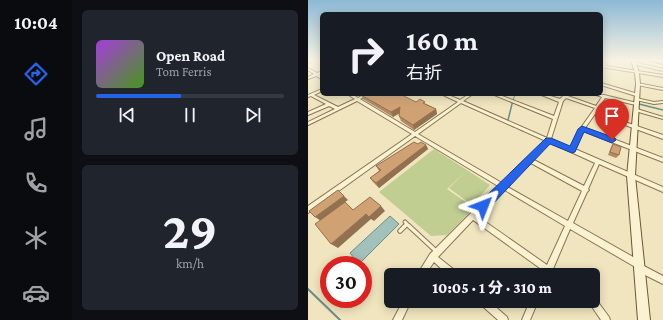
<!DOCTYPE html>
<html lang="ja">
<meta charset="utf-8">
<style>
body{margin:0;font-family:"Crimson Pro","Noto Sans JP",serif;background:#20242c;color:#f1f3f6;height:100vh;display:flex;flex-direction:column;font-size:15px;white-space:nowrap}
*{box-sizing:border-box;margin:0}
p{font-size:13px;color:#9ea1a6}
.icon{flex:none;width:22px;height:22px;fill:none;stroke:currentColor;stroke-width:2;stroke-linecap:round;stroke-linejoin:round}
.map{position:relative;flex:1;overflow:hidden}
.panel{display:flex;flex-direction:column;gap:10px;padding:10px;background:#0d0f14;width:236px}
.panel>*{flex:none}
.guide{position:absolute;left:12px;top:12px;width:283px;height:84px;border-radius:6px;box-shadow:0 2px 10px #0003;background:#171b24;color:#f1f3f6;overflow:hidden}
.speed{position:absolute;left:12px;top:256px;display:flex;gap:8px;font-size:20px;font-weight:700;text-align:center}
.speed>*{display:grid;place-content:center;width:52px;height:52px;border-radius:50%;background:#171b24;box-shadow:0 2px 10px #0003;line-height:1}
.speed .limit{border:6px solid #d22;background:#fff;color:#111}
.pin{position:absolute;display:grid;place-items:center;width:34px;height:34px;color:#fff;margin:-41px -17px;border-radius:50% 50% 50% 0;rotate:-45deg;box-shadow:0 0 4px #0007}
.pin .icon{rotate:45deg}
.me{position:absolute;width:44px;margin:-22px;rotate:45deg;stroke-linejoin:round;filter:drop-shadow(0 0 3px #0008)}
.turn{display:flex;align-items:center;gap:14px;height:84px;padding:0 20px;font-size:18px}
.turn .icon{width:52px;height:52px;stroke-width:2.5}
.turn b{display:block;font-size:28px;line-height:34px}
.panel .card{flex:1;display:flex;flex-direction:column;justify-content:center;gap:6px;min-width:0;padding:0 14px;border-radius:6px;background:#20242c}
.panel .dial{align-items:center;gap:0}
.dial b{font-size:52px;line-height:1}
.song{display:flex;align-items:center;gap:12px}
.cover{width:48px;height:48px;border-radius:6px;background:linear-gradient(135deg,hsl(280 70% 55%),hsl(100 70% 35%))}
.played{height:4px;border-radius:2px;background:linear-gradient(90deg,#2563eb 45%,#363941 45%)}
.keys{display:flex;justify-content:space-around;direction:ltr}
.trip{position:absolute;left:76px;top:268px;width:216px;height:40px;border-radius:6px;background:#171b24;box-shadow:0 2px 10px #0003;font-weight:800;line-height:40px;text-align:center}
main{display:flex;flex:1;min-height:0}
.menu{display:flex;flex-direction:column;width:72px;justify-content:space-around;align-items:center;background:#090b0e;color:#9ea1a6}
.menu .icon{width:28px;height:28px}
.menu .active{color:#2563eb}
.menu b{font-size:18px;color:#f1f3f6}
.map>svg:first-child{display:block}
.green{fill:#c1ce92}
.water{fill:#a2c1bb;stroke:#698f89}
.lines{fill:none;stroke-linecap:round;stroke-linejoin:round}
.stream-far2{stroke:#698f89;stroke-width:1}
.stream-far1{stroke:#698f89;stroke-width:1.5}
.stream{stroke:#698f89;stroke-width:2}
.lane-far1-casing{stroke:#897556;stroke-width:5}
.lane-casing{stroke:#897556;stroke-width:5.5}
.street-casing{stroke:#897556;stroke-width:2}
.secondary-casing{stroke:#6a5639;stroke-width:2}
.lane-far1{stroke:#faf2d1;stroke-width:3}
.lane{stroke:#faf2d1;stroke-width:3.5}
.street{fill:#faf2d1;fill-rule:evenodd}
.secondary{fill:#faf2d1;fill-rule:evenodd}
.wall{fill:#b38a62}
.shaded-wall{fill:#927150}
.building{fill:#d0a172;stroke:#927150}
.route{fill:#2563eb;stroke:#184099}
</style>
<main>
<nav class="menu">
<b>10:04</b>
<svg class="icon active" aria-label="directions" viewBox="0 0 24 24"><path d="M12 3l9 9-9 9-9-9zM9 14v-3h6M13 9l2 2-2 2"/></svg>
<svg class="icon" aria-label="music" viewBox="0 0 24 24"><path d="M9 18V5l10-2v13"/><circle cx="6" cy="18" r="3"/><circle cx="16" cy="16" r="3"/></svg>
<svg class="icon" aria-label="phone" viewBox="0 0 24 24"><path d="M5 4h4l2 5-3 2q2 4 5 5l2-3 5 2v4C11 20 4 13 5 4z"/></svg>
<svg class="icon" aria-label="climate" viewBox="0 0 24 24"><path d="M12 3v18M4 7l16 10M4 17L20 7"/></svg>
<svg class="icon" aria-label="car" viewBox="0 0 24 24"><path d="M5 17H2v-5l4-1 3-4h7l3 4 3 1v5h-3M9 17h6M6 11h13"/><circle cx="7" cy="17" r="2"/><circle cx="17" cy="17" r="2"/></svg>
</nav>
<section class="panel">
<div class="card">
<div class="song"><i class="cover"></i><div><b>Open Road</b><p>Tom Ferris</p></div></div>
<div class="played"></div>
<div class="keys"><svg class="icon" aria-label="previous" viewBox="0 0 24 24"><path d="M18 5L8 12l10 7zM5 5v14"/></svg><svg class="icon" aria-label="pause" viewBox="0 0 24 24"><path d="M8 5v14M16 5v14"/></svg><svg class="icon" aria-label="next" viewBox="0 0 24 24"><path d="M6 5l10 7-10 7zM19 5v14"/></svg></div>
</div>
<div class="card dial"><b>29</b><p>km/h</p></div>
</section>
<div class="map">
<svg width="355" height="320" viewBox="0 0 355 320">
<rect width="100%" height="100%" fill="#f0e5be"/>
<path class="green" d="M 126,149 L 159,170 L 139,189 L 166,208 L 139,235 L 123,236 L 71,192 Z
M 159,170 L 182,185 L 164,205 L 141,188 Z"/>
<path class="water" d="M 82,216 L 91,224 L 51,264 L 42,253 Z"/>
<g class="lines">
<path class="stream-far2" d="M 205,101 L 207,94"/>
<path class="stream-far1" d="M 331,104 L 355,110
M 200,120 L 205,100
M 198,123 L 206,127
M 209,128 L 215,131"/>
<path class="stream" d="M 0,289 L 32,320"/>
<g class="lane-far1-casing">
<path id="lane-far1" d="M 97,222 L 102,227
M 96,227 L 99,224"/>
</g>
<g class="lane-casing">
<path id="lane" d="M 101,226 L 128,251
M 92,231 L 97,226"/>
</g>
<g class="street-casing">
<path id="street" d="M 6,60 L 9,60 L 0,63 L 0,61 Z
M 296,60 L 298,60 L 298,66 L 355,75 L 355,77 L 293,67 L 293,65 L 295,65 Z
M 326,62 L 355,69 L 355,71 L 325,64 L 325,63 Z
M 0,68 L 9,73 L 14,71 L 14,73 L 11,75 L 14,77 L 14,79 L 8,76 L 0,79 L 0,77 L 6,74 L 0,70 Z
M 293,83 L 330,94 L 331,95 L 328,96 L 293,85 Z
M 329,83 L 355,88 L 355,90 L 329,85 Z
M 14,89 L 14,91 L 6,95 L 30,107 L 47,99 L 39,94 L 44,94 L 50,98 L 57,94 L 62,94 L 52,99 L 107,132 L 150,102 L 133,94 L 138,94 L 152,100 L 161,94 L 165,94 L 155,101 L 239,138 L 245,119 L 184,94 L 189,94 L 246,116 L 251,102 L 231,94 L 236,94 L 252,99 L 256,95 L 257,95 L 288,106 L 294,97 L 285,94 L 296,95 L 329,103 L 330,104 L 328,105 L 297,98 L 288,112 L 355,135 L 355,139 L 287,114 L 277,128 L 355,158 L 355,162 L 275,131 L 267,149 L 355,187 L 355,192 L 291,164 L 280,189 L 281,190 L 279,192 L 265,223 L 334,262 L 334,265 L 355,276 L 355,284 L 329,271 L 329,268 L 262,229 L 245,269 L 250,272 L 251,275 L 234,275 L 236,271 L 165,220 L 130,257 L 149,272 L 150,275 L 140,275 L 126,262 L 117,275 L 109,275 L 122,254 L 190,186 L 107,136 L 0,213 L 0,206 L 104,134 L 49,101 L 0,125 L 0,122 L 27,109 L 21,106 L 0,115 L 0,112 L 18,104 L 3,96 L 0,97 L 0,95 ZM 258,98 L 287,108 L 272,129 L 263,148 L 243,139 L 255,101 ZM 153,103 L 238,141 L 194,183 L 110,134 ZM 241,142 L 287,163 L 276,186 L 224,159 ZM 221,162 L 274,191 L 260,221 L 198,186 ZM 195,189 L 257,226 L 239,265 L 169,216 Z
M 328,98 L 346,102 L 355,101 L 355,103 L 346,104 L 328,100 Z
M 327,109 L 329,109 L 355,117 L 355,119 L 327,111 Z
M 285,297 L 287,298 L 301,317 L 302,320 L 293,320 L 280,301 L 285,301 Z
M 95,301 L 103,301 L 94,320 L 85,320 Z
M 171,301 L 181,301 L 199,317 L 200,320 L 190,320 L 172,304 Z
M 222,301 L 230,301 L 222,320 L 214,320 Z"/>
</g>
<g class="secondary-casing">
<path id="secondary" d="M 323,60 L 327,60 L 331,73 L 332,84 L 327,176 L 342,320 L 330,320 L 319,176 L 328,84 L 327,73 Z
M 341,60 L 346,60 L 355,62 L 355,64 Z"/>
</g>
<use href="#lane-far1" class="lane-far1"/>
<use href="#lane" class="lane"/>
<use href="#street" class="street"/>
<use href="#secondary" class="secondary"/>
</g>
<path class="wall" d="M 53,95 L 108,102 L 118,104 L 128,109 L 129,114 L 106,130 L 93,121 L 91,116 L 91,113 L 85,117 L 55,99 Z
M 110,144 L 118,145 L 120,149 L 71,188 L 65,182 L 62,178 L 71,171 L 68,166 Z
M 305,144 L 311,155 L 308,158 L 300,155 L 303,147 Z"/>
<path class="shaded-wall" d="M 92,107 L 94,112 L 85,117 L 83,112 Z
M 128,109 L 129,114 L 106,130 L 105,125 Z
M 118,145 L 120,149 L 71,188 L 68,183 Z
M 36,196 L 40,200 L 37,202 L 51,215 L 13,221 L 7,217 Z
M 73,206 L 77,211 L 66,221 L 63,219 L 30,248 L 23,244 L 58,214 Z"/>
<path class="building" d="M 54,94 L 92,94 L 108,102 L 112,99 L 117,102 L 115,103 L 128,109 L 105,125 L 91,116 L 92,107 L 83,112 L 53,95 Z
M 106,142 L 110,144 L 113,142 L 118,145 L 68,183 L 62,178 L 73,170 L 68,166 Z
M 305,144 L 313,147 L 311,155 L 302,152 Z
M 30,190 L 36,196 L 7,217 L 1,211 Z
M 62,197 L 73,206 L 61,217 L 58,214 L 23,244 L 7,224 L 37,202 L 45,210 Z"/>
<linearGradient id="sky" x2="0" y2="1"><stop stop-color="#8cb9d6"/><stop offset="0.58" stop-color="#f8f3e2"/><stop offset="1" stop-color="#f8f3e2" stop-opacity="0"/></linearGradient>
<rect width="355" height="104" fill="url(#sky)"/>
<path class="route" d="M 274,126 L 307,138 L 308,140 L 304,143 L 276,132 L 267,152 L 264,153 L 242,144 L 179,210 L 175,211 L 171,210 L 169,206 L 171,203 L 238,138 L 243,138 L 262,146 L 270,129 Z"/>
</svg>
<div class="speed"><div class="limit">30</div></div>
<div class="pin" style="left:304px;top:140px;background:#d93025"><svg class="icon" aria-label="arrive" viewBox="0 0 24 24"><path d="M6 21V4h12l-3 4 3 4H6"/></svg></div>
<svg class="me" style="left:175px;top:206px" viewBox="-20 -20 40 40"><path d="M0-17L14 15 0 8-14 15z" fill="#2563eb" stroke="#fff" stroke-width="4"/></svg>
<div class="trip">10:05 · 1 分 · 310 m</div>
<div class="guide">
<div class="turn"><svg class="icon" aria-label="right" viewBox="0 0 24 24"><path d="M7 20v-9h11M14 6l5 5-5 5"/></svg><div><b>160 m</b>右折</div></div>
</div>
</div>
</main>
